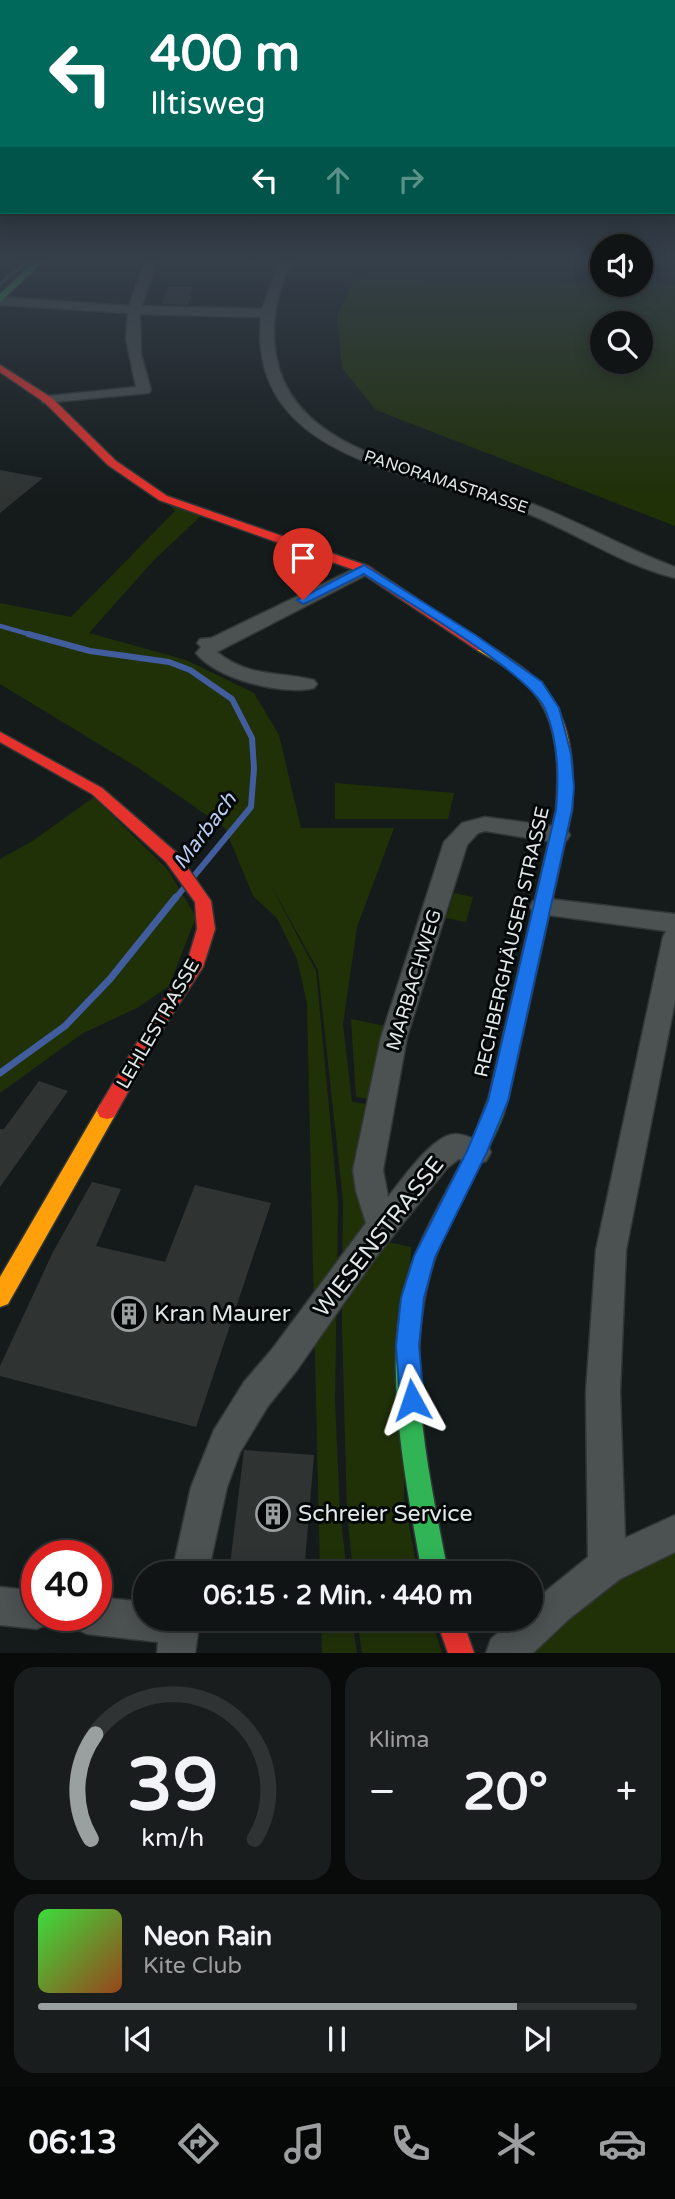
<!DOCTYPE html>
<html lang="de">
<meta charset="utf-8">
<style>
body{margin:0;font-family:"Varela Round",sans-serif;background:#191d1d;color:#f1f3f6;height:100vh;display:flex;flex-direction:column;font-size:26px;white-space:nowrap}
*{box-sizing:border-box;margin:0}
p{font-size:23px;color:#9c9ea0}
.icon{flex:none;width:38px;height:38px;fill:none;stroke:currentColor;stroke-width:2;stroke-linecap:round;stroke-linejoin:round}
.map{position:relative;height:1653px;overflow:hidden}
.drawer{display:flex;flex-direction:column;gap:14px;padding:14px;background:#090b0b;flex:1}
.drawer>*{flex:none}
.top-card{position:absolute;left:0px;top:0px;width:676px;height:214px;box-shadow:0 4px 18px #0003,0 0 0 2px #303334;background:#00695c;color:#fff;overflow:hidden}
.controls{position:absolute;left:590px;top:234px;display:grid;gap:14px}
.controls a{display:grid;place-items:center;width:63px;height:63px;border-radius:50%;background:#101414;box-shadow:0 4px 18px #0003,0 0 0 2px #303334;font-size:35px}
.speed{position:absolute;left:21px;top:1540px;display:flex;gap:14px;font-size:35px;font-weight:700;text-align:center}
.speed>*{display:grid;place-content:center;width:91px;height:91px;border-radius:50%;background:#101414;box-shadow:0 4px 18px #0003,0 0 0 2px #303334;line-height:1}
.speed .limit{border:10px solid #d22;background:#fff;color:#111}
.pin{position:absolute;display:grid;place-items:center;width:60px;height:60px;color:#fff;margin:-72px -30px;border-radius:50% 50% 50% 0;rotate:-45deg;box-shadow:0 0 7px #0007}
.pin .icon{rotate:45deg}
.me{position:absolute;width:77px;margin:-38px;rotate:355deg;stroke-linejoin:round;filter:drop-shadow(0 0 5px #0008)}
.turn{display:flex;align-items:center;gap:24px;height:147px;padding:0 35px;font-size:32px}
.turn .icon{width:91px;height:91px;stroke-width:2.5}
.turn b{display:block;font-size:49px;line-height:60px}
.lanes{display:flex;align-items:center;height:66px;padding:0 35px;background:#0003;justify-content:center;gap:35px;direction:ltr}
.lanes .off{opacity:.35}
.big{font-size:52px;font-weight:800;line-height:1.1}
.drawer .widget{flex:1;display:flex;flex-direction:column;justify-content:center;gap:10px;min-width:0;padding:0 24px;border-radius:21px;background:#191d1d}
.drawer .dial{align-items:center;gap:0}
.dial svg{height:182px;overflow:visible;fill:none;stroke:#303334;stroke-width:7;stroke-linecap:round;text-anchor:middle}
.dial text{fill:#f1f3f6;stroke:none}
.song{display:flex;align-items:center;gap:21px}
.cover{width:84px;height:84px;border-radius:10px;background:linear-gradient(135deg,hsl(120 70% 55%),hsl(20 70% 35%))}
.played{height:7px;border-radius:4px;background:linear-gradient(90deg,#9aa0a0 80%,#303334 80%)}
.keys{display:flex;justify-content:space-around;direction:ltr}
.heat{display:flex;justify-content:space-between;align-items:center;font-size:38px;direction:ltr}
.drawer .tiles{flex:1;display:grid;gap:14px;grid-template-columns:1fr 1fr}
.widget:last-child{grid-column:span 2}
.trip{position:absolute;left:133px;top:1561px;width:410px;height:70px;border-radius:35px;background:#101414;box-shadow:0 4px 18px #0003,0 0 0 2px #303334;font-weight:800;line-height:70px;text-align:center}
.tabs{display:flex;height:112px;justify-content:space-around;align-items:center;background:#060808;color:#9c9ea0}
.tabs .icon{width:49px;height:49px}
.tabs .selected{color:#9aa0a0}
.tabs b{font-size:32px;color:#f1f3f6}
.map>svg:first-child{display:block}
.green{fill:#203108;fill-rule:evenodd}
.lines{fill:none;stroke-linecap:round;stroke-linejoin:round}
.stream-far2{stroke:#415d9d;stroke-width:4.5}
.stream-far1{stroke:#415d9d;stroke-width:6}
.stream{stroke:#415d9d;stroke-width:7}
.building{fill:#2f3433}
.street-casing{stroke:#323636;stroke-width:3}
.fast-casing{stroke:#323636;stroke-width:3}
.slow-casing{stroke:#323636;stroke-width:3}
.jam-casing{stroke:#323636;stroke-width:3}
.street{fill:#4c5151;fill-rule:evenodd}
.fast{fill:#30b455;fill-rule:evenodd}
.slow{fill:#ff9f0a;fill-rule:evenodd}
.jam{fill:#e5322d;fill-rule:evenodd}
.rail{stroke:#525757;stroke-width:3.5}
.route{fill:#1a73e8;stroke:#114b97;stroke-width:2}
.labels{text-anchor:middle;dominant-baseline:central;stroke-width:6;stroke-linejoin:round;paint-order:stroke}
.far-street-label{font-size:16px;fill:#e1e8e8;stroke:#040707}
.street-label{font-size:19px;fill:#e1e8e8;stroke:#040707}
.water-label{font-size:21px;font-style:italic;fill:#b8cbf2;stroke:#040707}
.near-street-label{font-size:23px;fill:#e1e8e8;stroke:#040707}
.near-poi-label{font-size:23px;fill:#e1e8e8;stroke:#040707;text-anchor:start}
</style>
<div class="map">
<svg width="675" height="1653" viewBox="0 0 675 1653">
<rect width="100%" height="100%" fill="#151b1b"/>
<path class="green" d="M 354,279 L 675,285 L 675,526 L 376,410 L 342,368 L 337,316 ZM 602,324 L 640,324 L 640,362 L 602,362 Z
M 163,498 L 204,513 L 154,560 L 89,633 L 186,660 L 254,693 L 279,735 L 301,828 L 394,828 L 357,927 L 343,1024 L 352,1102 L 374,1105 L 379,1240 L 411,1247 L 404,1499 L 418,1573 L 353,1573 L 347,1512 L 342,1326 L 343,1201 L 318,970 L 269,882 L 316,971 L 338,1203 L 335,1401 L 340,1512 L 347,1573 L 320,1573 L 307,1003 L 297,959 L 277,918 L 253,896 L 225,828 L 140,769 L 0,684 L 0,603 L 71,617 L 175,511 Z
M 335,783 L 454,793 L 454,794 L 448,819 L 335,819 Z
M 94,797 L 168,870 L 196,917 L 169,986 L 137,1008 L 83,1033 L 0,1093 L 0,859 L 31,842 Z
M 454,893 L 473,897 L 466,922 L 446,918 Z
M 351,1019 L 385,1026 L 369,1099 L 356,1097 Z
M 675,1550 L 675,1653 L 525,1653 L 564,1614 L 622,1577 Z
M 321,1619 L 352,1619 L 357,1653 L 322,1653 Z
M 357,1619 L 431,1619 L 442,1653 L 362,1653 Z"/>
<g class="lines">
<path class="stream-far2" d="M 0,626 L 35,636"/>
<path class="stream-far1" d="M 28,634 L 90,651 L 169,662 L 190,670 L 232,699 L 252,738 L 254,768 L 251,807 L 194,876
M 175,899 L 183,889"/>
<path class="stream" d="M 0,1073 L 65,1026 L 110,979 L 176,897"/>
</g>
<path class="building" d="M 167,287 L 193,287 L 188,305 L 162,304 Z
M 0,470 L 43,478 L 0,513 Z
M 39,1081 L 68,1091 L 0,1187 L 0,1129 L 4,1129 Z
M 92,1182 L 121,1189 L 96,1246 L 165,1262 L 195,1185 L 271,1203 L 196,1427 L 0,1376 L 0,1366 L 53,1252 Z
M 244,1450 L 314,1455 L 304,1573 L 229,1573 Z"/>
<g class="lines">
<g class="street-casing">
<path id="street" d="M 144,263 L 156,263 L 142,306 L 262,309 L 279,263 L 291,263 C 277,293 270,322 276,355 C 293,458 438,470 519,499 C 572,517 621,547 675,567 L 675,578 C 622,565 575,532 524,512 C 425,473 246,464 261,317 L 140,314 L 141,354 L 151,390 L 149,393 L 43,403 L 41,400 L 48,396 L 136,387 L 126,339 L 128,313 L 0,305 L 0,297 L 129,306 Z
M 364,564 L 373,569 L 370,573 L 217,652 C 250,678 277,671 314,680 L 317,684 L 314,688 C 283,696 216,679 196,653 L 201,647 L 197,643 L 200,639 L 211,638 Z
M 485,817 L 559,827 L 567,830 L 570,835 L 567,840 L 559,843 L 485,831 L 478,833 L 467,845 L 407,1037 L 383,1170 L 388,1197 C 402,1180 432,1135 455,1134 C 464,1134 477,1140 486,1143 L 491,1152 L 486,1161 L 476,1164 L 459,1159 L 447,1168 L 376,1257 L 297,1370 L 268,1406 L 240,1452 L 227,1487 L 208,1573 L 172,1573 L 191,1487 L 214,1430 L 244,1382 L 273,1348 L 366,1223 L 356,1191 L 353,1170 L 381,1037 L 444,842 L 462,823 Z
M 542,898 L 675,914 L 675,1001 L 626,1250 L 620,1392 L 625,1538 L 675,1515 L 675,1552 L 620,1579 L 569,1619 L 533,1653 L 486,1653 L 491,1639 L 514,1619 L 530,1619 L 530,1604 L 588,1557 L 586,1392 L 596,1250 L 663,937 L 666,931 L 533,913 L 530,907 L 533,901 Z
M 0,1587 L 37,1591 L 37,1615 L 54,1615 L 50,1623 L 37,1629 L 0,1625 Z
M 96,1597 L 145,1602 L 145,1619 L 200,1619 L 195,1653 L 157,1653 L 158,1642 L 87,1634 L 74,1628 L 68,1615 L 96,1615 Z"/>
</g>
<g class="fast-casing">
<path id="fast" d="M 33,263 L 42,263 L 0,302 L 0,294 Z
M 499,1088 L 506,1090 L 509,1096 L 503,1116 C 484,1164 453,1207 436,1256 C 400,1356 429,1472 448,1573 L 422,1573 C 407,1489 383,1373 404,1289 C 417,1238 446,1196 468,1149 C 478,1130 483,1109 492,1090 Z"/>
</g>
<g class="slow-casing">
<path id="slow" d="M 482,643 C 492,646 501,653 510,659 C 568,695 576,746 572,810 L 509,1096 L 506,1102 L 499,1104 L 492,1102 L 489,1096 L 556,810 C 560,764 559,714 523,681 C 510,668 493,660 477,650 L 477,644 Z
M 107,1103 L 114,1105 L 117,1111 L 114,1117 L 8,1304 L 0,1307 L 0,1277 L 100,1105 Z"/>
</g>
<g class="jam-casing">
<path id="jam" d="M 0,365 L 52,398 L 116,461 L 167,496 L 368,566 L 489,647 L 487,650 L 477,650 L 360,572 L 159,500 L 108,465 L 44,402 L 0,372 Z
M 0,732 L 102,788 L 178,854 L 211,901 L 215,929 L 203,967 L 166,1024 L 114,1117 L 107,1119 L 100,1117 L 97,1111 L 100,1105 L 154,1014 L 186,966 L 197,929 L 195,902 L 166,862 L 92,794 L 0,742 Z
M 436,1619 L 462,1619 L 474,1653 L 448,1653 Z"/>
</g>
<use href="#street" class="street"/>
<use href="#fast" class="fast"/>
<use href="#slow" class="slow"/>
<use href="#jam" class="jam"/>
<path class="rail" d="M 0,284 L 25,263"/>
</g>
<linearGradient id="sky" x2="0" y2="1"><stop stop-color="#0c0f0f"/><stop offset="0.53" stop-color="#353f4a"/><stop offset="1" stop-color="#353f4a" stop-opacity="0"/></linearGradient>
<rect width="675" height="494" fill="url(#sky)"/>
<path class="route" d="M 364,565 L 477,636 L 542,682 L 559,708 L 571,754 L 574,787 L 572,810 L 508,1101 L 487,1152 L 435,1257 L 424,1298 L 419,1346 L 424,1400 L 420,1408 L 412,1412 L 404,1408 L 400,1400 L 396,1346 L 401,1298 L 414,1256 L 467,1151 L 488,1101 L 556,810 C 559,778 558,739 545,709 C 530,673 402,599 364,574 L 308,602 L 303,604 L 297,600 Z"/>
<defs>
<g id="building-ring" transform="scale(1.75)"><circle r="9.5" fill="#040707" stroke="#9aa0a0" stroke-width="1.5"/><path d="M-4-6H4V6H1V3H-1V6H-4ZM-2.5-4.3h1.7v1.8h-1.7ZM.8-4.3h1.7v1.8H.8ZM-2.5-1h1.7V.8h-1.7ZM.8-1h1.7V.8H.8Z" fill="#9aa0a0"/></g>
</defs>
<g fill-rule="evenodd">
<use href="#building-ring" x="129" y="1314"/>
<use href="#building-ring" x="273" y="1514"/>
</g>
<g class="labels">
<g class="far-street-label">
<text transform="translate(446 482) rotate(18)">PANORAMASTRASSE</text>
</g>
<g class="street-label">
<text transform="translate(512 942) rotate(-77)">RECHBERGHÄUSER STRASSE</text>
<text transform="translate(414 980) rotate(-73)">MARBACHWEG</text>
<text transform="translate(158 1024) rotate(-60)">LEHLESTRASSE</text>
</g>
<g class="water-label">
<text transform="translate(205 831) rotate(-53)">Marbach</text>
</g>
<g class="near-street-label">
<text transform="translate(379 1237) rotate(-52)">WIESENSTRASSE</text>
</g>
<g class="near-poi-label">
<text x="154" y="1314">Kran Maurer</text>
<text x="298" y="1514">Schreier Service</text>
</g>
</g>
</svg>
<div class="controls">
<a><svg class="icon" aria-label="sound" viewBox="0 0 24 24"><path d="M4 9h4l5-4v14l-5-4H4zM17 9q2 3 0 6"/></svg></a>
<a><svg class="icon" aria-label="search" viewBox="0 0 24 24"><circle cx="10" cy="10" r="6"/><path d="M15 15l6 6"/></svg></a>
</div>
<div class="speed"><div class="limit">40</div></div>
<div class="pin" style="left:303px;top:600px;background:#d93025"><svg class="icon" aria-label="arrive" viewBox="0 0 24 24"><path d="M6 21V4h12l-3 4 3 4H6"/></svg></div>
<svg class="me" style="left:412px;top:1400px" viewBox="-20 -20 40 40"><path d="M0-17L14 15 0 8-14 15z" fill="#1a73e8" stroke="#fff" stroke-width="4"/></svg>
<div class="trip">06:15 · 2 Min. · 440 m</div>
<div class="top-card">
<div class="turn"><svg class="icon" aria-label="left" viewBox="0 0 24 24"><path d="M17 20v-9H6M10 6l-5 5 5 5"/></svg><div><b>400 m</b>Iltisweg</div></div>
<div class="lanes"><svg class="icon" aria-label="left" viewBox="0 0 24 24"><path d="M17 20v-9H6M10 6l-5 5 5 5"/></svg><svg class="icon off" aria-label="ahead" viewBox="0 0 24 24"><path d="M12 20V5M6 11l6-6 6 6"/></svg><svg class="icon off" aria-label="right" viewBox="0 0 24 24"><path d="M7 20v-9h11M14 6l5 5-5 5"/></svg></div>
</div>
</div>
<section class="drawer">
<div class="tiles">
<div class="widget dial"><svg viewBox="0 0 100 80">
<path d="M14 69A42 42 0 1 1 86 69"/>
<path d="M14 69A42 42 0 0 1 16 23" stroke="#9aa0a0"/>
<text x="50" y="56" font-size="32" font-weight="700">39</text>
<text x="50" y="72" font-size="11">km/h</text>
</svg></div>
<div class="widget"><p>Klima</p>
<div class="heat"><a>−</a><b class="big">20°</b><a>+</a></div>
</div>
<div class="widget">
<div class="song"><i class="cover"></i><div><b>Neon Rain</b><p>Kite Club</p></div></div>
<div class="played"></div>
<div class="keys"><svg class="icon" aria-label="previous" viewBox="0 0 24 24"><path d="M18 5L8 12l10 7zM5 5v14"/></svg><svg class="icon" aria-label="pause" viewBox="0 0 24 24"><path d="M8 5v14M16 5v14"/></svg><svg class="icon" aria-label="next" viewBox="0 0 24 24"><path d="M6 5l10 7-10 7zM19 5v14"/></svg></div>
</div>
</div>
</section>
<nav class="tabs">
<b>06:13</b>
<svg class="icon selected" aria-label="directions" viewBox="0 0 24 24"><path d="M12 3l9 9-9 9-9-9zM9 14v-3h6M13 9l2 2-2 2"/></svg>
<svg class="icon" aria-label="music" viewBox="0 0 24 24"><path d="M9 18V5l10-2v13"/><circle cx="6" cy="18" r="3"/><circle cx="16" cy="16" r="3"/></svg>
<svg class="icon" aria-label="phone" viewBox="0 0 24 24"><path d="M5 4h4l2 5-3 2q2 4 5 5l2-3 5 2v4C11 20 4 13 5 4z"/></svg>
<svg class="icon" aria-label="climate" viewBox="0 0 24 24"><path d="M12 3v18M4 7l16 10M4 17L20 7"/></svg>
<svg class="icon" aria-label="car" viewBox="0 0 24 24"><path d="M5 17H2v-5l4-1 3-4h7l3 4 3 1v5h-3M9 17h6M6 11h13"/><circle cx="7" cy="17" r="2"/><circle cx="17" cy="17" r="2"/></svg>
</nav>
